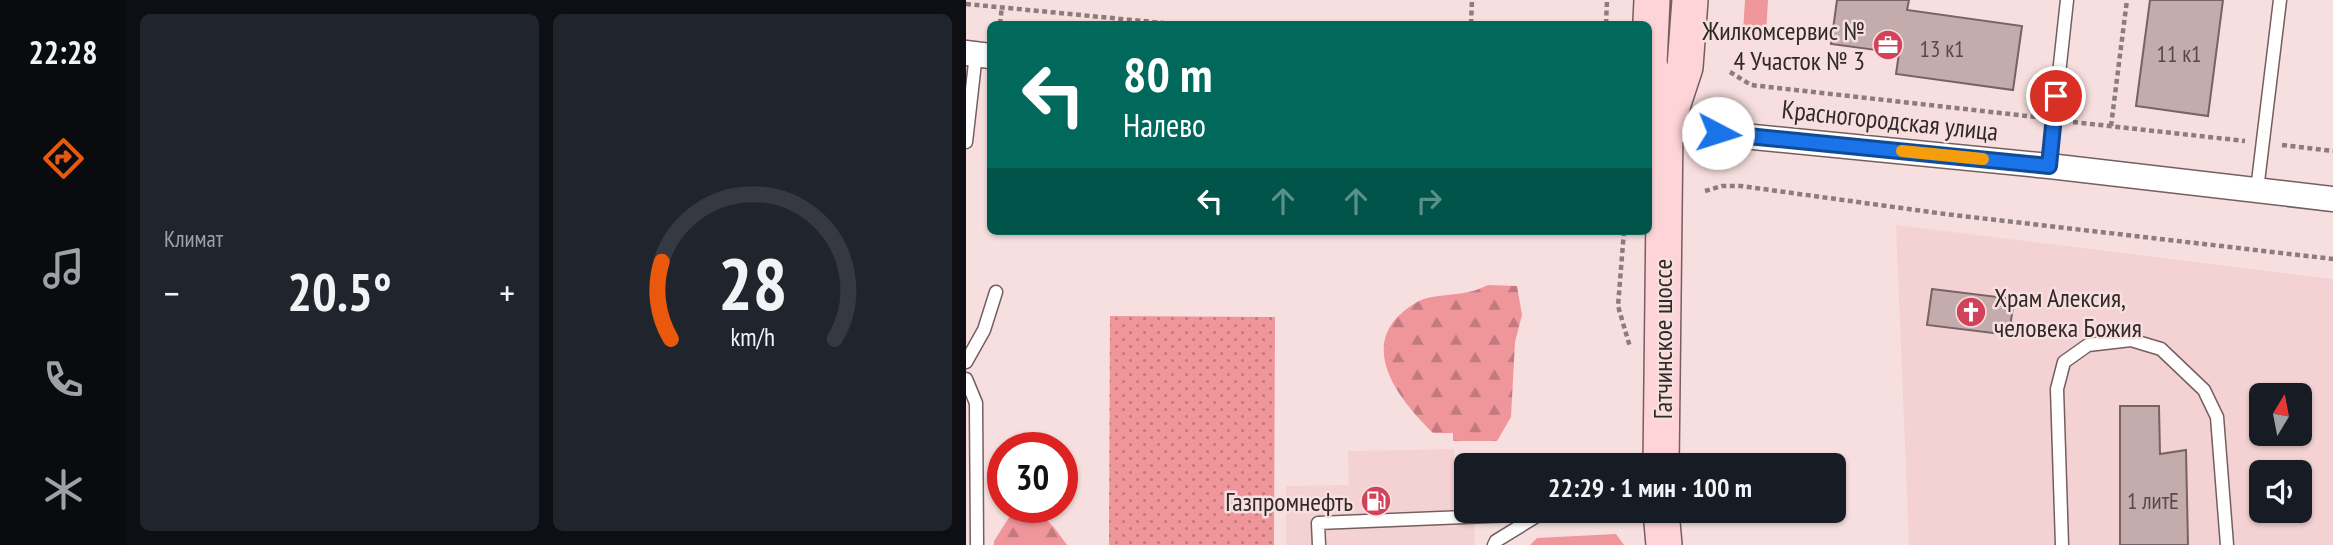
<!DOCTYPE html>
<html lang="ru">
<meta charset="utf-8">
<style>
body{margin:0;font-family:"PT Sans Narrow",sans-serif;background:#20242c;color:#f1f3f6;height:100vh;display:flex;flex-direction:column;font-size:26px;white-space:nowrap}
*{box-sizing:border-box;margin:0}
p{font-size:23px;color:#9ea1a6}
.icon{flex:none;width:38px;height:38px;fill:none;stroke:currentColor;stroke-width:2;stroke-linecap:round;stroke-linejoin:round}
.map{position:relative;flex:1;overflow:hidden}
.drawer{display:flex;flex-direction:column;gap:14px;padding:14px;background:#0d0f14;width:840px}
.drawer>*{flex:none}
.guide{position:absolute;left:21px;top:21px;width:665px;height:214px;border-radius:10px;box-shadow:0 2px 5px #0004;background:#00695c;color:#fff;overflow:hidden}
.needle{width:46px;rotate:10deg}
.tools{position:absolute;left:1283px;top:383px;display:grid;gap:14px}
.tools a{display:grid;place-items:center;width:63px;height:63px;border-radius:10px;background:#171b24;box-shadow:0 2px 5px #0004;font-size:35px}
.speed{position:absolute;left:21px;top:432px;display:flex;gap:14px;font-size:35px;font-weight:700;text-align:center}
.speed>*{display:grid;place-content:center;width:91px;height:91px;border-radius:50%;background:#171b24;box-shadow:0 2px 5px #0004;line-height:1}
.speed .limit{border:10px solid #d22;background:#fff;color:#111}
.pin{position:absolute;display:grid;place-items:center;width:60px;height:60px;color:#fff;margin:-30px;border:4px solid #fff;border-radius:50%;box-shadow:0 2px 7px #0007}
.me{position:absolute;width:77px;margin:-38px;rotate:95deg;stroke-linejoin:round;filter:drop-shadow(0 0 5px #0008)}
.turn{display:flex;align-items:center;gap:24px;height:147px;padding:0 21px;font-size:32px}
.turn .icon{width:91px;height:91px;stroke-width:2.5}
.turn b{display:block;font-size:49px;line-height:60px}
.lanes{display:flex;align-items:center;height:66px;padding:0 21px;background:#0003;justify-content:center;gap:35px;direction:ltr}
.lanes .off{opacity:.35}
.big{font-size:52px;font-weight:700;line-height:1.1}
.drawer .card{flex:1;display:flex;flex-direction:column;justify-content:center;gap:10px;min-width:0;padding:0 24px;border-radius:10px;background:#20242c}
.drawer .dial{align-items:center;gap:0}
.dial svg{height:182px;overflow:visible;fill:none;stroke:#363941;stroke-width:7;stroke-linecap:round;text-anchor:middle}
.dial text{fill:#f1f3f6;stroke:none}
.heat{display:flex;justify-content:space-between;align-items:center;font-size:38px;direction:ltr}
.drawer .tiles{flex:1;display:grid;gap:14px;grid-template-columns:repeat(2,1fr)}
.trip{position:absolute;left:488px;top:453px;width:392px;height:70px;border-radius:10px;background:#171b24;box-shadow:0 2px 5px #0004;font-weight:700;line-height:70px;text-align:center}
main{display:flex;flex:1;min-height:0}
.menu{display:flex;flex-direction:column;width:126px;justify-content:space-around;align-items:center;background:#090b0e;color:#9ea1a6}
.menu .icon{width:49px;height:49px}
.menu .on{color:#ea580c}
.menu b{font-size:32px;color:#f1f3f6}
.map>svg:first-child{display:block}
.built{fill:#f4d2d3;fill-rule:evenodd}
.grass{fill:#ef969b}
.forest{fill:url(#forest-firs)}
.garden{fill:url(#garden-dots)}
.building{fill:#c4acac;stroke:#786263;stroke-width:2}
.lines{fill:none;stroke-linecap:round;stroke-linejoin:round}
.lane-casing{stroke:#745e5f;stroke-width:15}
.street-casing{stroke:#745e5f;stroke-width:27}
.secondary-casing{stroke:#745e5f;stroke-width:38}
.path{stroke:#8c7c7c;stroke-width:4.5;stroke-dasharray:5 3.5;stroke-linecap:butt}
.lane{stroke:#fff;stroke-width:12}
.street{stroke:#fff;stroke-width:24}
.secondary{stroke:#fed4d8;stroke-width:35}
.route-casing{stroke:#114b97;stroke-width:18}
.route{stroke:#1a73e8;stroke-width:12}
.slow{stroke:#f59e0b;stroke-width:12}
.labels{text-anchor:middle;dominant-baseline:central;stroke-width:5;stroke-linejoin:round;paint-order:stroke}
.number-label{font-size:23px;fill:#564949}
.poi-label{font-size:26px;fill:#312828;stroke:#f8dfdf;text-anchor:end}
.street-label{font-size:26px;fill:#312828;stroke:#f8dfdf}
</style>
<main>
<nav class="menu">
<b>22:28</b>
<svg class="icon on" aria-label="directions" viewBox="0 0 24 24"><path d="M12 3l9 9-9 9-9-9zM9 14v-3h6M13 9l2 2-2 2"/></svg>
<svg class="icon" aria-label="music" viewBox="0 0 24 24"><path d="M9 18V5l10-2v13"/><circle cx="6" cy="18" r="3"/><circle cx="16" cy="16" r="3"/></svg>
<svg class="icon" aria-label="phone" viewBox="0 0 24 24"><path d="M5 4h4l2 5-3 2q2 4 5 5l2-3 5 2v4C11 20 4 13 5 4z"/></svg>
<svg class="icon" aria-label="climate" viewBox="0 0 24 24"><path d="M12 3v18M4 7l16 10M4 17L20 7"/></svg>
</nav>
<section class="drawer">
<div class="tiles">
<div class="card"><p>Климат</p>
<div class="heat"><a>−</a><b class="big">20.5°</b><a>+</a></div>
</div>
<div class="card dial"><svg viewBox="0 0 100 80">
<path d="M14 69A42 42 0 1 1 86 69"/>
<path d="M14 69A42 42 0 0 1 10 35" stroke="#ea580c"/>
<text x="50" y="56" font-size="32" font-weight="700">28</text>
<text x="50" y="72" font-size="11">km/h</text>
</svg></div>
</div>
</section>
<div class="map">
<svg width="1367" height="545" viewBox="0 0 1367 545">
<defs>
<pattern id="forest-firs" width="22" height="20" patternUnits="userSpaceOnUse" patternTransform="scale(1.75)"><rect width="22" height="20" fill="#ef969b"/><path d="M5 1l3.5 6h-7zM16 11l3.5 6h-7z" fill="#c27a7e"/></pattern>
<pattern id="garden-dots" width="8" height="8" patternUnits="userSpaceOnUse" patternTransform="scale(1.75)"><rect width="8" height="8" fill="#ef969b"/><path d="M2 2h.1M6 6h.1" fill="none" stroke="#c27a7e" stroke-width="1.8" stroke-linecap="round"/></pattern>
</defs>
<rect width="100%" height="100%" fill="#f8dfdf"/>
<path class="built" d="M 930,225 L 1367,279 L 1367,545 L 943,545 ZM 1295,396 L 1334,396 L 1334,434 L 1295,434 ZM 1295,472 L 1334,472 L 1334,511 L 1295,511 Z
M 488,449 L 488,487 L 500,490 L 500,511 L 508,511 L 509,545 L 320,545 L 320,486 L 383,485 L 382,451 Z"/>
<path class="grass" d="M 779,0 L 802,0 L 800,35 L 796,39 L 789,41 L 777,33 Z
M 650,534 L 658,545 L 564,545 L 571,538 Z"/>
<path class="forest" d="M 522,285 L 551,286 L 556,315 L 549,342 L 545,417 L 531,441 L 487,441 L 487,433 L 467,433 C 428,395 386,338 453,301 C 467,294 487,296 502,292 C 509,291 515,288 522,285 Z
M 49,508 C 74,507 88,526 101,545 L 28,545 L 28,541 Z"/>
<path class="garden" d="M 144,316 L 309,317 L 308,545 L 143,545 Z"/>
<path class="building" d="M 871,0 L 943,0 L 941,10 L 1056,26 L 1047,90 L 930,74 L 933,53 L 865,44 Z
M 1184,0 L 1257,0 L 1242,116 L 1170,106 Z
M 966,289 L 1048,299 L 1043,335 L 961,325 Z
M 1154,406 L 1193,406 L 1194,454 L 1220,450 L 1222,545 L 1154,545 Z"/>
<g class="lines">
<g class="lane-casing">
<path id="lane" d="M 0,142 L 10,54
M 1083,166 L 1101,0
M 1291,190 L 1314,0
M 0,362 L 18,330 L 30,292
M 0,379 L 10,403 L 11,545
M 353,545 L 352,523 L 574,514
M 528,545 L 530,541 L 574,514 L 608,511
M 1096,545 L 1091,389 L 1098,362 L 1122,345 L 1165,340 L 1195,349 L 1238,390 L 1251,417 L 1261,545"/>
</g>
<g class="street-casing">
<path id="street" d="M 0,53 L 24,56
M 686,127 L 1083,166 L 1367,199"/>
</g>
<g class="secondary-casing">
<path id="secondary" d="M 686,0 L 683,63 L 699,128 L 695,466
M 699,128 L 719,67 L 724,0
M 695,511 L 698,545"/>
</g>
<path class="path" d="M 0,4 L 208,24
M 34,24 L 36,6
M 505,24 L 506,0
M 640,24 L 641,0
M 764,72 L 785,85 L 1070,117
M 1107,122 L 1279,141
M 1145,126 L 1161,0
M 1316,145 L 1367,151
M 739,191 L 756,186 L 775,186 L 979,214 L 1367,259
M 658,231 L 652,306 L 664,347"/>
<use href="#lane" class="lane"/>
<use href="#street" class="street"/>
<use href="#secondary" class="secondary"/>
</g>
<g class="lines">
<g class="route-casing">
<path id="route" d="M 752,133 L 1083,166 L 1090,96"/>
</g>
<use href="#route" class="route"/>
<path class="slow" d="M 936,151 L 1017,159"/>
</g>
<defs>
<g id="office-disc" transform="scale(1.575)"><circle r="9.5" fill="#d24258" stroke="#f8dfdf"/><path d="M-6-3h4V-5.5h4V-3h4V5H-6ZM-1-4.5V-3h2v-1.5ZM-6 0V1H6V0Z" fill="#fff"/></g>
<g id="church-disc" transform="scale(1.575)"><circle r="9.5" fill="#d24258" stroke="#f8dfdf"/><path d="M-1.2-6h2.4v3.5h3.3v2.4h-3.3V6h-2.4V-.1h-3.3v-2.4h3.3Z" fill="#fff"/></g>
<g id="fuel-disc" transform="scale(1.575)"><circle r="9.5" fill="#d24258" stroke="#f8dfdf"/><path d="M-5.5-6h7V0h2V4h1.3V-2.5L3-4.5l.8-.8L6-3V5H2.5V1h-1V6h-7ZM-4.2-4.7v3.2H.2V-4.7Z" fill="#fff"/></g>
</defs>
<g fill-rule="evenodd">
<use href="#office-disc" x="922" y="45"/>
<use href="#church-disc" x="1005" y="312"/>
<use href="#fuel-disc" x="410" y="501"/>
</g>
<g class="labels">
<g class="number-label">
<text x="976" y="48">13 к1</text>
<text x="1213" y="53">11 к1</text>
<text x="1187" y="500">1 литЕ</text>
</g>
<g class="poi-label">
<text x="899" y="30">Жилкомсервис №<tspan x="899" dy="30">4 Участок № 3</tspan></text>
<text x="1028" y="297" text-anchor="start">Храм Алексия,<tspan x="1028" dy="30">человека Божия</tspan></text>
<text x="387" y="501">Газпромнефть</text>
</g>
<g class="street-label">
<text transform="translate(924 120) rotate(6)">Красногородская улица</text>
<text transform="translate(696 339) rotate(-90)">Гатчинское шоссе</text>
</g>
</g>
</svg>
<div class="tools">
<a><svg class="needle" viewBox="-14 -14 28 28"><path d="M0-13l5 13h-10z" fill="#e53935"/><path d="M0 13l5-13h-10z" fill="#9ea1a6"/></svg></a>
<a><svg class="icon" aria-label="sound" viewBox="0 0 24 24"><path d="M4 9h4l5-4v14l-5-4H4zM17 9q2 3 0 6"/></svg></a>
</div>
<div class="speed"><div class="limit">30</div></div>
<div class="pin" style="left:1090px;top:96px;background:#d93025"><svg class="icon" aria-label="arrive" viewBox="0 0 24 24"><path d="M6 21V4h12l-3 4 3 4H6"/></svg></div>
<svg class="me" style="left:752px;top:133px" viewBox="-20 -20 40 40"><circle r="19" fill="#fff"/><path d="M0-13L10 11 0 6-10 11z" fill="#1a73e8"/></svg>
<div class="trip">22:29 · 1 мин · 100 m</div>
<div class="guide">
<div class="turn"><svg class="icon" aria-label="left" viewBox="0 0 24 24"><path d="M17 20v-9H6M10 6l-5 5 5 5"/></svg><div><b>80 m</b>Налево</div></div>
<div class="lanes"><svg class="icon" aria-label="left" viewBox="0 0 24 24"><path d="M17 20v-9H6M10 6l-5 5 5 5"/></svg><svg class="icon off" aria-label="ahead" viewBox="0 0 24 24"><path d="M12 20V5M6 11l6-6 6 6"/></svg><svg class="icon off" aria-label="ahead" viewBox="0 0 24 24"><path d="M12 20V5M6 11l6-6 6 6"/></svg><svg class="icon off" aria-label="right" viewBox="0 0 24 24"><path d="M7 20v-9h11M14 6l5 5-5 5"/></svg></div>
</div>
</div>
</main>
